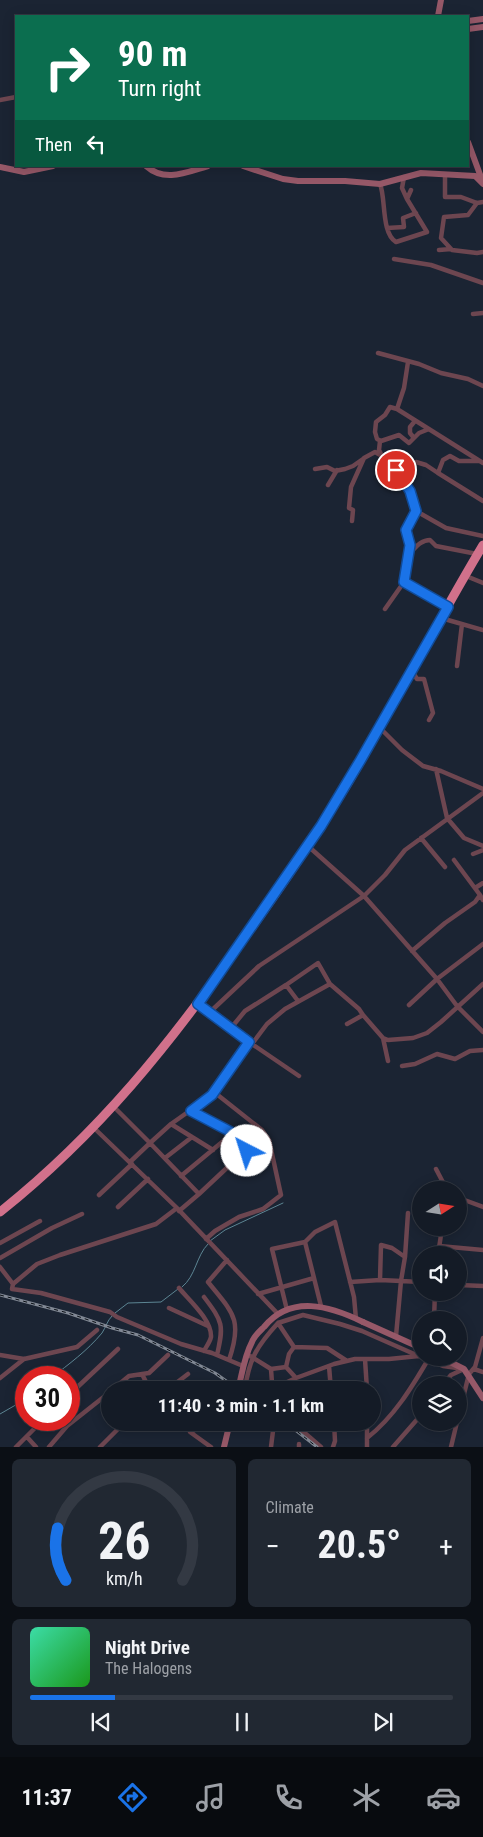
<!DOCTYPE html>
<meta charset="utf-8">
<style>
body{margin:0;font-family:"Roboto Condensed",sans-serif;background:#212832;color:#f1f3f6;height:100vh;display:flex;flex-direction:column;font-size:19px;white-space:nowrap}
*{box-sizing:border-box;margin:0}
p{font-size:16px;color:#9da1a7}
.icon{flex:none;width:28px;height:28px;fill:none;stroke:currentColor;stroke-width:2;stroke-linecap:round;stroke-linejoin:round}
.map{position:relative;height:1447px;overflow:hidden}
.drawer{display:flex;flex-direction:column;gap:12px;padding:12px;background:#0b0f15;flex:1}
.drawer>*{flex:none}
.hud{position:absolute;left:15px;top:15px;width:454px;height:152px;border-radius:0px;box-shadow:0 2px 12px #0003,0 0 0 1px #333943;background:#0b6e4f;color:#fff;overflow:hidden}
.needle{width:32px;rotate:78deg}
.buttons{position:absolute;left:412px;top:1181px;display:grid;gap:10px}
.buttons a{display:grid;place-items:center;width:55px;height:55px;border-radius:50%;background:#141b26;box-shadow:0 2px 12px #0003,0 0 0 1px #333943;font-size:25px}
.speed{position:absolute;left:15px;top:1366px;display:flex;gap:10px;font-size:25px;font-weight:700;text-align:center}
.speed>*{display:grid;place-content:center;width:65px;height:65px;border-radius:50%;background:#141b26;box-shadow:0 2px 12px #0003,0 0 0 1px #333943;line-height:1}
.speed .limit{border:8px solid #d22;background:#fff;color:#111}
.pin{position:absolute;display:grid;place-items:center;width:42px;height:42px;color:#fff;margin:-21px;border:2px solid #fff;border-radius:50%;box-shadow:0 1px 5px #0007}
.me{position:absolute;width:55px;margin:-28px;rotate:320deg;stroke-linejoin:round;filter:drop-shadow(0 0 4px #0008)}
.turn{display:flex;align-items:center;gap:18px;height:105px;padding:0 20px;font-size:22px}
.turn .icon{width:65px;height:65px;stroke-width:2.5}
.turn b{display:block;font-size:35px;line-height:42px}
.then{display:flex;align-items:center;height:48px;padding:0 20px;background:#0003;gap:10px;font-size:19px}
.big{font-size:38px;font-weight:700;line-height:1.1}
.drawer .widget{flex:1;display:flex;flex-direction:column;justify-content:center;gap:8px;min-width:0;padding:0 18px;border-radius:8px;background:#212832}
.drawer .dial{align-items:center;gap:0}
.dial svg{height:130px;overflow:visible;fill:none;stroke:#333943;stroke-width:7;stroke-linecap:round;text-anchor:middle}
.dial text{fill:#f1f3f6;stroke:none}
.song{display:flex;align-items:center;gap:15px}
.cover{width:60px;height:60px;border-radius:8px;background:linear-gradient(135deg,hsl(160 70% 55%),hsl(120 70% 35%))}
.played{height:5px;border-radius:2px;background:linear-gradient(90deg,#1a73e8 20%,#333943 20%)}
.keys{display:flex;justify-content:space-around;direction:ltr}
.heat{display:flex;justify-content:space-between;align-items:center;font-size:28px;direction:ltr}
.drawer .tiles{flex:1;display:grid;gap:12px;grid-template-columns:1fr 1fr}
.widget:last-child{grid-column:span 2}
.trip{position:absolute;left:101px;top:1381px;width:280px;height:50px;border-radius:25px;background:#141b26;box-shadow:0 2px 12px #0003,0 0 0 1px #333943;font-weight:700;line-height:50px;text-align:center}
.dock{display:flex;height:80px;justify-content:space-around;align-items:center;background:#080b0f;color:#9da1a7}
.dock .icon{width:35px;height:35px}
.dock .current{color:#1a73e8}
.dock b{font-size:22px;color:#f1f3f6}
.map>svg:first-child{display:block}
.lines{fill:none;stroke-linecap:round;stroke-linejoin:round}
.stream{stroke:#5c8593;stroke-width:1}
.street{stroke:#6d4650;stroke-width:4.5}
.secondary{stroke:#965868;stroke-width:6}
.highway{stroke:#d1718b;stroke-width:9}
.rail-casing{stroke:#818894;stroke-width:3}
.rail{stroke:#090e14;stroke-width:1;stroke-dasharray:4;stroke-linecap:butt}
.secondary-bridge{stroke:#965868;stroke-width:6}
.route-casing{stroke:#114b97;stroke-width:12}
.route{stroke:#1a73e8;stroke-width:9}
</style>
<div class="map">
<svg width="483" height="1447" viewBox="0 0 483 1447">
<rect width="100%" height="100%" fill="#1b2433"/>
<g class="lines">
<path class="stream" d="M 210,1241 L 225,1230 L 283,1203
M 182,1287 C 196,1276 196,1256 208,1244
M 115,1313 L 128,1303 L 161,1302 L 178,1289
M 51,1378 C 69,1364 87,1351 102,1333 C 106,1327 107,1321 112,1316
M 0,1414 L 26,1399"/>
<path class="street" d="M 0,100 L 16,97
M 445,175 L 445,197 L 461,197 L 477,203 L 483,202
M 380,184 C 386,198 381,233 396,242 L 427,232 L 407,199 L 402,188 L 404,177
M 407,199 L 411,190
M 477,203 L 468,215 L 444,217 L 441,238 L 452,250 L 477,253 L 483,252
M 387,228 L 404,227 L 403,218 L 416,213
M 439,250 L 451,249
M 394,259 L 431,265 L 483,283
M 473,314 L 483,313
M 378,353 L 419,364 L 441,373 L 468,379 L 483,386
M 397,409 L 404,388 L 408,362
M 429,429 L 419,433 L 409,443 L 399,435 L 381,441 L 377,439 L 375,432 L 376,422 L 385,415 L 390,407 L 397,409 L 483,463
M 414,438 L 410,433 L 410,427 L 415,421
M 380,441 L 379,450 L 382,456 L 389,458 L 399,474
M 315,469 L 327,467 L 335,471 L 345,469 L 353,466 L 363,459
M 438,473 L 483,501
M 328,485 L 337,470
M 416,511 L 446,528 L 483,536
M 352,521 L 353,510 L 349,508 L 351,487 L 364,458 L 375,452 L 382,456
M 410,553 C 416,547 421,540 430,540 L 436,546 L 477,554
M 466,576 L 483,583
M 404,582 L 410,545 L 406,530 L 416,511 L 410,491 L 399,474 L 416,462 L 426,465 L 438,473 L 443,460 L 450,456 L 459,461 L 480,461
M 385,609 L 404,582 L 448,607
M 441,618 L 483,630
M 457,666 L 462,624
M 412,671 L 417,679 L 424,679 L 433,713 L 429,720
M 380,728 L 402,750 L 423,766 L 441,771 L 483,789
M 436,769 L 447,818 L 464,838 L 483,846
M 421,838 L 445,867
M 308,846 L 364,896 L 385,875 L 405,850 L 483,793
M 473,854 L 483,850
M 454,860 L 480,895
M 475,888 L 483,883
M 412,951 L 445,923 L 475,902 L 480,895 L 483,900
M 286,985 L 318,963 L 330,984
M 198,1004 L 249,1042 L 299,1076
M 409,1005 L 437,979 L 483,944
M 210,1012 L 259,966 L 364,896 L 437,979 L 457,1006 L 483,1032
M 363,1015 L 383,1038 L 388,1040 L 413,1038 L 427,1033 L 441,1022 L 483,984
M 231,1028 L 245,1011 L 286,985 L 298,1001
M 383,1038 L 388,1061
M 252,1044 L 267,1024 L 285,1009 L 330,984 L 359,1009 L 363,1015 L 347,1024
M 402,1066 L 415,1064 L 437,1054 L 455,1059 L 470,1051 L 483,1050
M 114,1107 L 150,1143 L 130,1162
M 191,1111 L 233,1133 L 247,1149 L 199,1194 L 150,1143 L 171,1124 L 212,1095 L 249,1042
M 171,1124 L 213,1150
M 93,1127 L 177,1208
M 165,1158 L 192,1137
M 436,1169 L 447,1190
M 181,1176 L 233,1133
M 99,1195 L 132,1164
M 459,1198 L 483,1207
M 118,1207 L 148,1179
M 179,1211 L 199,1194
M 206,1239 L 215,1231 L 239,1217 L 263,1209 L 281,1195 L 269,1140 L 262,1130 L 214,1092
M 305,1242 L 315,1232 L 335,1222 L 354,1297 L 356,1319
M 0,1243 L 40,1221
M 439,1246 L 483,1250
M 438,1255 L 442,1228
M 405,1257 L 392,1248 L 381,1245 L 380,1280 L 401,1281 L 405,1257 L 408,1213
M 0,1258 L 52,1228 L 82,1214
M 227,1260 L 208,1282 C 233,1313 243,1319 229,1360
M 0,1267 L 13,1284 L 12,1289 L 41,1293 L 110,1312 L 117,1317 L 181,1344 L 212,1353 L 243,1366
M 350,1282 L 380,1280
M 13,1284 L 37,1264 L 60,1255 L 156,1224 L 177,1208 L 278,1314
M 459,1285 L 483,1286
M 179,1288 C 189,1300 212,1320 211,1337 C 210,1342 206,1347 204,1351
M 258,1294 L 314,1278
M 204,1297 C 223,1322 224,1325 217,1355
M 169,1308 L 208,1326
M 287,1310 L 272,1249 L 305,1242 L 321,1306
M 434,1320 L 435,1292
M 396,1336 L 401,1281 L 421,1282
M 294,1347 L 278,1323 L 303,1315 L 340,1324 L 362,1331 L 421,1357
M 0,1355 L 24,1359 L 77,1347 L 97,1330
M 250,1356 L 271,1369 L 286,1367
M 365,1359 L 367,1390
M 426,1359 L 443,1366 L 464,1369 L 451,1375 L 443,1385
M 329,1366 L 331,1390
M 286,1367 L 296,1378 L 334,1364 L 355,1359 L 389,1359 L 419,1356
M 286,1367 L 289,1354 L 294,1347 L 327,1348 L 347,1361
M 271,1369 L 272,1383 L 283,1384 L 296,1378
M 474,1369 L 483,1372
M 142,1374 L 150,1390
M 0,1378 L 24,1359
M 112,1390 L 129,1376 L 149,1373 L 168,1355
M 167,1390 L 188,1374
M 247,1390 L 245,1389 C 249,1359 257,1346 278,1323
M 69,1395 L 118,1349
M 459,1414 L 469,1374 L 475,1367 L 483,1338
M 204,1422 L 205,1426 L 190,1432 L 211,1447
M 292,1422 L 321,1447
M 27,1437 L 36,1447
M 367,1438 C 394,1417 412,1387 429,1358
M 16,1447 L 43,1420
M 49,1447 L 67,1426 L 110,1392
M 100,1447 L 125,1422
M 271,1447 L 273,1431
M 299,1447 L 299,1444
M 333,1447 L 335,1441 L 334,1422
M 367,1447 L 367,1422
M 393,1447 L 421,1415
M 451,1447 L 457,1422"/>
<path class="secondary" d="M 438,16 L 441,0
M 468,21 L 483,19
M 468,29 L 483,27
M 468,142 L 482,180
M 146,166 C 165,183 187,172 208,166
M 243,166 L 283,179 L 298,181 L 345,181 L 380,184 L 421,173 L 475,176 L 483,184
M 0,167 L 24,172 L 53,166
M 363,1322 L 421,1348
M 442,1358 L 464,1369 L 483,1398
M 224,1447 L 230,1422"/>
<path class="highway" d="M 0,1212 C 99,1133 171,1043 243,940 C 279,890 313,840 345,788 C 393,708 435,625 483,545"/>
<g class="rail-casing">
<path id="rail" d="M 0,1295 L 68,1313 L 112,1328 L 138,1335 L 215,1373 L 239,1390
M 285,1422 L 317,1447"/>
</g>
<use href="#rail" class="rail"/>
<path class="secondary-bridge" d="M 238,1390 C 242,1374 244,1357 252,1342 C 254,1336 260,1331 264,1327 C 291,1294 330,1306 363,1322"/>
</g>
<g class="lines">
<g class="route-casing">
<path id="route" d="M 247,1151 L 247,1148 L 233,1133 L 191,1111 L 212,1095 L 249,1042 L 198,1004 L 321,826 L 360,761 L 448,607 L 404,582 L 410,545 L 406,530 L 416,511 L 410,491 L 396,470"/>
</g>
<use href="#route" class="route"/>
</g>
</svg>
<div class="buttons">
<a><svg class="needle" viewBox="-14 -14 28 28"><path d="M0-13l5 13h-10z" fill="#e53935"/><path d="M0 13l5-13h-10z" fill="#9da1a7"/></svg></a>
<a><svg class="icon" aria-label="sound" viewBox="0 0 24 24"><path d="M4 9h4l5-4v14l-5-4H4zM17 9q2 3 0 6"/></svg></a>
<a><svg class="icon" aria-label="search" viewBox="0 0 24 24"><circle cx="10" cy="10" r="6"/><path d="M15 15l6 6"/></svg></a>
<a><svg class="icon" aria-label="layers" viewBox="0 0 24 24"><path d="M12 4l9 5-9 5-9-5zM3 14l9 5 9-5"/></svg></a>
</div>
<div class="speed"><div class="limit">30</div></div>
<div class="pin" style="left:396px;top:470px;background:#d93025"><svg class="icon" aria-label="arrive" viewBox="0 0 24 24"><path d="M6 21V4h12l-3 4 3 4H6"/></svg></div>
<svg class="me" style="left:247px;top:1151px" viewBox="-20 -20 40 40"><circle r="19" fill="#fff"/><path d="M0-13L10 11 0 6-10 11z" fill="#1a73e8"/></svg>
<div class="trip">11:40 · 3 min · 1.1 km</div>
<div class="hud">
<div class="turn"><svg class="icon" aria-label="right" viewBox="0 0 24 24"><path d="M7 20v-9h11M14 6l5 5-5 5"/></svg><div><b>90 m</b>Turn right</div></div>
<div class="then">Then<svg class="icon" aria-label="left" viewBox="0 0 24 24"><path d="M17 20v-9H6M10 6l-5 5 5 5"/></svg></div>
</div>
</div>
<section class="drawer">
<div class="tiles">
<div class="widget dial"><svg viewBox="0 0 100 80">
<path d="M14 69A42 42 0 1 1 86 69"/>
<path d="M14 69A42 42 0 0 1 9 37" stroke="#1a73e8"/>
<text x="50" y="56" font-size="32" font-weight="700">26</text>
<text x="50" y="72" font-size="11">km/h</text>
</svg></div>
<div class="widget"><p>Climate</p>
<div class="heat"><a>−</a><b class="big">20.5°</b><a>+</a></div>
</div>
<div class="widget">
<div class="song"><i class="cover"></i><div><b>Night Drive</b><p>The Halogens</p></div></div>
<div class="played"></div>
<div class="keys"><svg class="icon" aria-label="previous" viewBox="0 0 24 24"><path d="M18 5L8 12l10 7zM5 5v14"/></svg><svg class="icon" aria-label="pause" viewBox="0 0 24 24"><path d="M8 5v14M16 5v14"/></svg><svg class="icon" aria-label="next" viewBox="0 0 24 24"><path d="M6 5l10 7-10 7zM19 5v14"/></svg></div>
</div>
</div>
</section>
<nav class="dock">
<b>11:37</b>
<svg class="icon current" aria-label="directions" viewBox="0 0 24 24"><path d="M12 3l9 9-9 9-9-9zM9 14v-3h6M13 9l2 2-2 2"/></svg>
<svg class="icon" aria-label="music" viewBox="0 0 24 24"><path d="M9 18V5l10-2v13"/><circle cx="6" cy="18" r="3"/><circle cx="16" cy="16" r="3"/></svg>
<svg class="icon" aria-label="phone" viewBox="0 0 24 24"><path d="M5 4h4l2 5-3 2q2 4 5 5l2-3 5 2v4C11 20 4 13 5 4z"/></svg>
<svg class="icon" aria-label="climate" viewBox="0 0 24 24"><path d="M12 3v18M4 7l16 10M4 17L20 7"/></svg>
<svg class="icon" aria-label="car" viewBox="0 0 24 24"><path d="M5 17H2v-5l4-1 3-4h7l3 4 3 1v5h-3M9 17h6M6 11h13"/><circle cx="7" cy="17" r="2"/><circle cx="17" cy="17" r="2"/></svg>
</nav>
